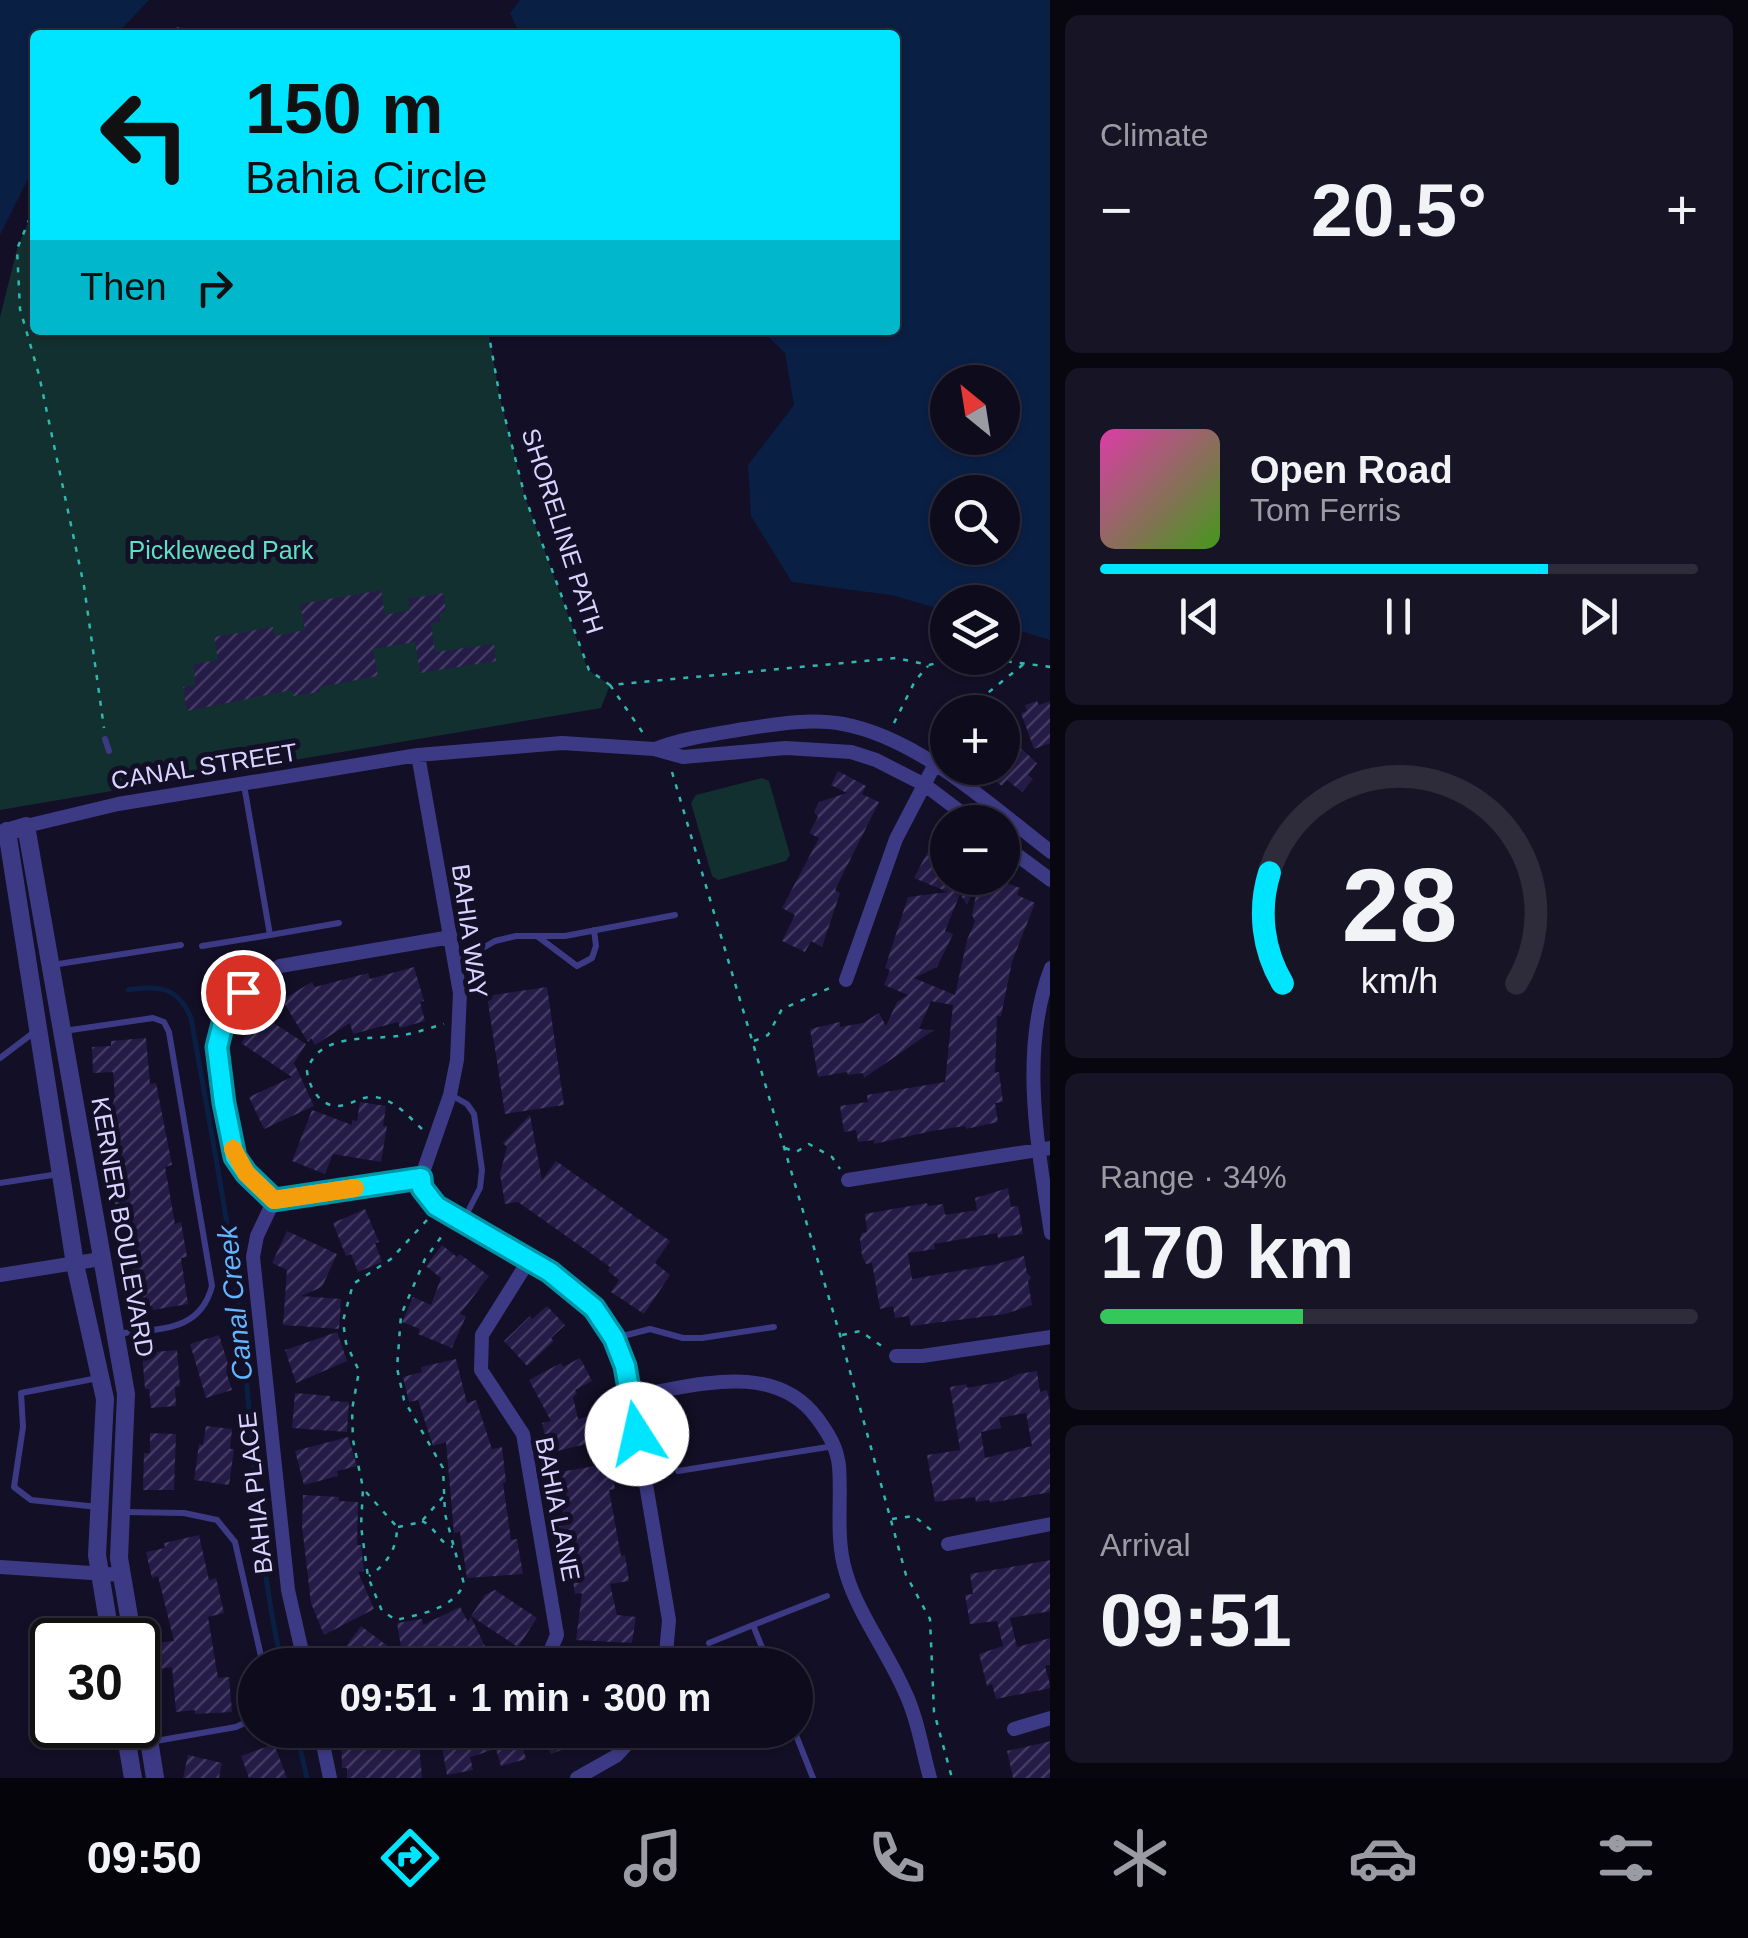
<!DOCTYPE html>
<meta charset="utf-8">
<style>
body{margin:0;font-family:Arial,sans-serif;background:#171425;color:#f1f3f6;height:100vh;display:flex;flex-direction:column;font-size:38px;white-space:nowrap}
*{box-sizing:border-box;margin:0}
p{font-size:32px;color:#9b9ba3}
.icon{flex:none;width:55px;height:55px;fill:none;stroke:currentColor;stroke-width:2;stroke-linecap:round;stroke-linejoin:round}
.map{position:relative;flex:1;overflow:hidden}
.details{display:flex;flex-direction:column;gap:15px;padding:15px;background:#08060f;width:698px}
.details>*{flex:none}
.guide{position:absolute;left:30px;top:30px;width:870px;height:305px;border-radius:10px;box-shadow:0 2px 8px #0004,0 0 0 2px #2e2b3b;background:#00e5ff;color:#111;overflow:hidden}
.needle{width:65px;rotate:330deg}
.fabs{position:absolute;left:930px;top:365px;display:grid;gap:20px}
.fabs a{display:grid;place-items:center;width:90px;height:90px;border-radius:50%;background:#0e0b1c;box-shadow:0 2px 8px #0004,0 0 0 2px #2e2b3b;font-size:50px}
.speed{position:absolute;left:30px;top:1618px;display:flex;gap:20px;font-size:50px;font-weight:700;text-align:center}
.speed>*{display:grid;place-content:center;width:130px;height:130px;border-radius:50%;background:#0e0b1c;box-shadow:0 2px 8px #0004,0 0 0 2px #2e2b3b;line-height:1}
.speed .limit{border:5px solid #111;border-radius:15px;background:#fff;color:#111}
.pin{position:absolute;display:grid;place-items:center;width:85px;height:85px;color:#fff;margin:-42px;border:5px solid #fff;border-radius:50%;box-shadow:0 2px 10px #0007}
.me{position:absolute;width:110px;margin:-55px;rotate:350deg;stroke-linejoin:round;filter:drop-shadow(0 0 8px #0008)}
.turn{display:flex;align-items:center;gap:35px;height:210px;padding:0 50px;font-size:45px}
.turn .icon{width:130px;height:130px;stroke-width:2.5}
.turn b{display:block;font-size:70px;line-height:85px}
.then{display:flex;align-items:center;height:95px;padding:0 50px;background:#0003;gap:20px;font-size:38px}
.big{font-size:75px;font-weight:700;line-height:1.1}
.details .widget{flex:1;display:flex;flex-direction:column;justify-content:center;gap:15px;min-width:0;padding:0 35px;border-radius:15px;background:#171425}
.details .dial{align-items:center;gap:0}
.dial svg{height:260px;overflow:visible;fill:none;stroke:#2e2b3b;stroke-width:7;stroke-linecap:round;text-anchor:middle}
.dial text{fill:#f1f3f6;stroke:none}
.song{display:flex;align-items:center;gap:30px}
.cover{width:120px;height:120px;border-radius:15px;background:linear-gradient(135deg,hsl(320 70% 55%),hsl(100 70% 35%))}
.played{height:10px;border-radius:5px;background:linear-gradient(90deg,#00e5ff 75%,#2e2b3b 75%)}
.keys{display:flex;justify-content:space-around;direction:ltr}
.heat{display:flex;justify-content:space-between;align-items:center;font-size:55px;direction:ltr}
.charge{height:15px;border-radius:8px;background:linear-gradient(90deg,#34c759 34%,#2e2b3b 0)}
.trip{position:absolute;left:238px;top:1648px;width:575px;height:100px;border-radius:50px;background:#0e0b1c;box-shadow:0 2px 8px #0004,0 0 0 2px #2e2b3b;font-weight:700;line-height:100px;text-align:center}
.menu{display:flex;height:160px;justify-content:space-around;align-items:center;background:#06040b;color:#9b9ba3}
.menu .icon{width:70px;height:70px}
.menu .selected{color:#00e5ff}
.menu b{font-size:45px;color:#f1f3f6}
main{display:flex;flex:1;min-height:0}
.map>svg:first-child{display:block}
.park{fill:#12302f}
.water{fill:#0a1f44;fill-rule:evenodd}
.lines{fill:none;stroke-linecap:round;stroke-linejoin:round}
.stream{stroke:#0a1f44;stroke-width:5}
.building{fill:url(#building-hatch);fill-rule:evenodd}
.path{stroke:#2fb8b0;stroke-width:2.5;stroke-dasharray:5 8;stroke-linecap:butt}
.service{stroke:#3d3a85;stroke-width:6}
.minor{stroke:#3d3a85;stroke-width:14}
.tertiary{stroke:#3d3a85;stroke-width:18}
.route-casing{stroke:#0095a6;stroke-width:25}
.route{stroke:#00e5ff;stroke-width:18}
.slow{stroke:#f59e0b;stroke-width:18}
.labels{text-anchor:middle;dominant-baseline:central;stroke-width:10;stroke-linejoin:round;paint-order:stroke}
.street-label{font-size:25px;fill:#d9d4ff;stroke:#130f26}
.park-label{font-size:25px;fill:#5fe0c0;stroke:#130f26}
.water-label{font-size:28px;font-style:italic;fill:#62b6ff;stroke:#130f26}
</style>
<main>
<div class="map">
<svg width="1051" height="1778" viewBox="0 0 1051 1778">
<defs>
<pattern id="building-hatch" width="6" height="6" patternUnits="userSpaceOnUse" patternTransform="scale(2.5)"><rect width="6" height="6" fill="#241b47"/><path d="M-1 1l2-2M0 6l6-6M5 7l2-2" fill="none" stroke="#433b63"/></pattern>
</defs>
<rect width="100%" height="100%" fill="#130f26"/>
<path class="park" d="M 35,206 L 35,330 L 488,330 L 500,398 L 525,497 L 588,670 L 610,685 L 601,708 L 0,810 L 0,317 L 17,249 Z
M 762,778 L 769,781 L 790,855 L 786,861 L 718,880 L 712,876 L 691,803 L 696,795 Z"/>
<path class="water" d="M 0,0 L 149,0 L 116,35 L 35,35 L 35,165 L 0,235 Z
M 520,0 L 1050,0 L 1050,640 L 1003,626 L 1002,602 L 948,602 L 947,611 L 891,595 L 792,582 L 751,516 L 748,465 L 794,405 L 785,353 L 761,330 L 895,330 L 895,35 L 520,35 L 510,13 ZM 948,382 L 1002,382 L 1002,438 L 948,438 ZM 948,492 L 1002,492 L 1002,548 L 948,548 Z"/>
<g class="lines">
<path class="stream" d="M 128,990 C 159,985 178,987 191,1018 C 209,1120 229,1222 241,1326 C 254,1440 256,1553 282,1665
M 296,1730 L 307,1778"/>
</g>
<path class="building" d="M 381,590 L 385,615 L 410,610 L 408,599 L 443,593 L 446,611 L 439,613 L 441,622 L 431,623 L 435,652 L 494,644 L 496,661 L 420,673 L 415,642 L 373,649 L 378,676 L 320,687 L 320,692 L 293,696 L 292,690 L 187,711 L 183,687 L 195,685 L 194,664 L 218,660 L 214,637 L 273,627 L 275,636 L 305,630 L 300,604 Z
M 1037,701 L 1039,705 L 1051,701 L 1051,743 L 1034,749 L 1021,713 L 1027,711 L 1025,705 Z
M 1002,731 L 1037,763 L 1028,775 L 1033,779 L 1022,792 L 1007,780 L 1002,786 L 977,768 L 1002,768 Z
M 838,771 L 866,786 L 862,794 L 879,802 L 835,890 L 840,893 L 822,947 L 811,941 L 805,952 L 782,941 L 795,915 L 782,908 L 819,838 L 809,833 L 818,817 L 814,812 L 819,802 L 847,793 L 831,785 Z
M 935,838 L 948,843 L 948,878 L 993,878 L 1020,888 L 1017,895 L 1035,903 L 1012,962 L 1001,1016 L 997,1016 L 995,1073 L 999,1072 L 1003,1102 L 995,1103 L 998,1122 L 966,1129 L 965,1126 L 932,1131 L 874,1144 L 874,1140 L 858,1142 L 856,1130 L 844,1132 L 840,1106 L 868,1102 L 867,1095 L 945,1082 L 953,1005 L 931,1001 L 919,1029 L 934,1030 L 864,1078 L 863,1073 L 848,1075 L 847,1072 L 818,1077 L 810,1029 L 840,1022 L 840,1027 L 863,1023 L 879,1013 L 886,1026 L 897,1002 L 908,995 L 884,985 L 890,970 L 885,968 L 908,897 L 948,892 L 914,878 ZM 972,893 L 976,895 L 972,915 L 975,921 L 967,940 L 955,995 L 914,978 L 937,967 L 953,934 L 945,931 L 960,894 L 967,905 Z
M 414,967 L 424,1001 L 420,1002 L 425,1021 L 400,1028 L 398,1022 L 353,1034 L 350,1023 L 315,1045 L 311,1038 L 308,1042 L 282,1000 L 312,982 L 315,987 L 368,973 L 370,979 Z
M 547,987 L 564,1105 L 505,1114 L 487,996 Z
M 260,1014 L 306,1044 L 294,1063 L 314,1106 L 264,1129 L 249,1097 L 292,1077 L 241,1043 Z
M 146,1038 L 150,1084 L 156,1083 L 172,1165 L 165,1167 L 175,1224 L 181,1222 L 187,1257 L 181,1258 L 188,1304 L 153,1310 L 152,1306 L 133,1309 L 129,1283 L 135,1282 L 124,1216 L 117,1217 L 113,1192 L 121,1190 L 114,1145 L 103,1101 L 115,1098 L 113,1072 L 93,1073 L 92,1047 L 111,1046 L 111,1041 Z
M 360,1102 L 386,1106 L 383,1126 L 387,1126 L 381,1162 L 333,1154 L 325,1174 L 292,1161 L 312,1110 L 352,1125 L 352,1120 L 357,1121 Z
M 530,1115 L 542,1180 L 556,1161 L 670,1241 L 655,1263 L 670,1275 L 644,1314 L 611,1292 L 619,1280 L 608,1271 L 610,1267 L 518,1202 L 505,1204 L 500,1174 L 507,1147 L 503,1143 Z
M 1008,1188 L 1011,1207 L 1018,1206 L 1023,1234 L 998,1238 L 997,1233 L 934,1244 L 935,1249 L 908,1253 L 912,1279 L 997,1264 L 1024,1256 L 1027,1273 L 1031,1277 L 1028,1281 L 1032,1305 L 1005,1314 L 911,1326 L 909,1316 L 895,1318 L 893,1306 L 880,1309 L 872,1263 L 866,1264 L 862,1256 L 860,1239 L 862,1233 L 867,1232 L 865,1214 L 927,1203 L 928,1206 L 943,1204 L 945,1215 L 977,1210 L 975,1198 Z
M 365,1209 L 379,1242 L 375,1243 L 382,1262 L 358,1272 L 351,1254 L 346,1256 L 333,1223 Z
M 287,1231 L 337,1254 L 322,1287 L 301,1296 L 341,1299 L 339,1329 L 283,1325 L 287,1270 L 272,1263 Z
M 442,1245 L 457,1257 L 460,1254 L 489,1276 L 460,1314 L 466,1316 L 452,1348 L 418,1334 L 420,1329 L 402,1322 L 413,1297 L 431,1305 L 441,1278 L 426,1266 Z
M 547,1306 L 565,1325 L 551,1338 L 554,1341 L 527,1366 L 504,1341 L 530,1316 L 532,1319 Z
M 337,1332 L 347,1361 L 296,1383 L 285,1350 Z
M 219,1335 L 230,1370 L 226,1371 L 232,1390 L 206,1398 L 190,1344 Z
M 177,1350 L 180,1386 L 175,1387 L 176,1406 L 151,1408 L 149,1389 L 145,1389 L 142,1353 Z
M 580,1358 L 592,1381 L 575,1390 L 577,1394 L 573,1397 L 578,1419 L 597,1415 L 603,1440 L 549,1453 L 542,1423 L 551,1421 L 529,1380 L 561,1363 L 563,1367 Z
M 456,1359 L 467,1403 L 476,1400 L 492,1449 L 502,1447 L 506,1482 L 503,1483 L 511,1540 L 517,1539 L 523,1574 L 467,1578 L 460,1532 L 454,1533 L 446,1442 L 433,1446 L 418,1400 L 409,1402 L 403,1377 L 422,1372 L 421,1367 Z
M 1037,1371 L 1040,1392 L 1047,1390 L 1051,1409 L 1051,1492 L 990,1503 L 990,1500 L 976,1502 L 975,1497 L 935,1502 L 927,1455 L 960,1450 L 950,1387 L 966,1384 L 967,1388 L 1004,1381 L 1018,1374 ZM 1026,1413 L 1032,1446 L 985,1458 L 981,1432 L 1001,1428 L 999,1418 Z
M 295,1393 L 330,1396 L 330,1401 L 349,1402 L 347,1432 L 292,1428 Z
M 206,1426 L 232,1429 L 230,1449 L 234,1449 L 229,1485 L 194,1480 L 199,1444 L 203,1445 Z
M 150,1433 L 176,1434 L 174,1490 L 143,1490 L 144,1453 L 150,1453 Z
M 348,1437 L 357,1466 L 337,1471 L 338,1476 L 304,1485 L 295,1451 Z
M 611,1463 L 615,1489 L 609,1490 L 621,1556 L 625,1555 L 629,1581 L 610,1584 L 617,1615 L 636,1617 L 632,1643 L 576,1640 L 582,1593 L 575,1594 L 568,1549 L 563,1549 L 557,1515 L 563,1514 L 555,1473 Z
M 303,1495 L 339,1497 L 339,1501 L 358,1502 L 357,1545 L 361,1545 L 364,1571 L 358,1572 L 374,1609 L 324,1635 L 311,1603 L 302,1526 Z
M 199,1535 L 209,1580 L 216,1578 L 224,1613 L 208,1617 L 218,1678 L 229,1677 L 232,1712 L 195,1714 L 195,1710 L 176,1712 L 172,1667 L 161,1669 L 157,1643 L 174,1641 L 158,1576 L 152,1578 L 146,1552 L 165,1548 L 164,1543 Z
M 1051,1560 L 1051,1611 L 1010,1618 L 1017,1647 L 1051,1638 L 1051,1664 L 1045,1666 L 1051,1688 L 996,1699 L 992,1684 L 987,1686 L 979,1654 L 1003,1646 L 997,1621 L 970,1624 L 965,1595 L 973,1594 L 970,1574 Z
M 495,1590 L 537,1618 L 518,1647 L 471,1616 L 485,1595 Z
M 460,1607 L 468,1622 L 471,1617 L 489,1655 L 468,1665 L 404,1665 L 397,1623 L 422,1619 L 423,1625 Z
M 361,1626 L 389,1647 L 376,1665 L 332,1665 Z
M 418,1730 L 422,1778 L 347,1778 L 347,1768 L 342,1768 L 341,1733 Z
M 439,1730 L 517,1730 L 526,1759 L 501,1766 L 496,1749 L 470,1757 L 473,1770 L 447,1775 Z
M 540,1730 L 567,1730 L 574,1745 L 551,1754 Z
M 1051,1741 L 1051,1778 L 1013,1778 L 1007,1751 Z
M 274,1744 L 287,1778 L 249,1778 L 241,1756 Z
M 188,1755 L 222,1763 L 219,1778 L 183,1778 Z"/>
<g class="lines">
<path class="path" d="M 162,35 L 180,28 L 216,35
M 35,206 L 17,249 L 20,309 L 39,375 L 84,586 L 104,728
M 488,330 L 500,398 L 525,497 L 589,670 L 610,685 L 896,658 L 929,665 L 956,658
M 981,658 L 1051,667
M 610,685 L 643,733
M 973,712 L 979,700 L 1025,663
M 894,723 L 915,681 L 928,666
M 672,772 L 840,1335 L 906,1575 L 930,1619 L 934,1712 L 952,1778
M 754,1041 L 768,1035 L 782,1009 L 834,986
M 422,1129 C 408,1116 395,1100 375,1097 C 362,1096 356,1102 344,1105 C 323,1111 309,1089 307,1071 C 318,1033 367,1040 398,1036 C 413,1034 429,1028 444,1024
M 785,1148 L 796,1152 L 809,1144 L 832,1157 L 840,1169
M 427,1220 L 391,1259 L 353,1284 L 343,1321 L 346,1343 L 359,1371 L 352,1410 L 353,1440 L 363,1488 L 361,1526 L 368,1577 L 382,1611 L 396,1620 C 421,1614 453,1609 464,1584 L 445,1514 L 443,1468 L 404,1400 L 397,1368 L 401,1315 L 425,1259 L 444,1233
M 842,1335 L 860,1331 L 883,1347
M 366,1492 L 397,1527 C 397,1549 387,1564 369,1576
M 892,1519 L 914,1516 L 937,1535
M 422,1521 C 436,1527 439,1544 453,1547
M 398,1527 L 421,1522 L 443,1497"/>
<path class="service" d="M 105,739 L 109,751
M 244,785 L 270,935 L 339,923
M 537,936 L 577,966 L 592,958 L 596,946 L 594,930
M 202,946 L 270,935
M 455,956 L 476,952 L 495,941 L 516,936 L 565,936 L 675,915
M 52,965 L 181,945
M 64,1031 L 153,1018 L 164,1022 L 169,1032 L 212,1286 C 200,1333 158,1328 118,1334
M 0,1058 L 37,1030
M 451,1095 L 467,1104 L 474,1114 L 482,1170 L 480,1188 L 463,1221
M 0,1183 L 59,1174
M 615,1338 L 650,1329 L 683,1338 L 702,1338 L 774,1327
M 678,1471 L 834,1446
M 98,1507 L 31,1500 L 14,1487 L 23,1427 L 21,1393 L 98,1378
M 124,1512 L 184,1513 L 217,1520 L 235,1542 L 263,1665
M 709,1643 L 753,1625
M 769,1665 L 753,1625 L 827,1596
M 794,1730 L 813,1778
M 150,1742 L 236,1727 L 255,1718"/>
<path class="minor" d="M 655,749 C 684,738 714,734 744,729 C 776,724 811,718 843,724 C 919,738 991,806 1051,852
M 418,755 L 460,993 L 457,1060 L 450,1095 L 421,1178 C 422,1186 424,1193 429,1200 C 440,1213 460,1221 474,1229 C 516,1253 565,1273 596,1311 C 616,1336 625,1365 631,1396 L 669,1620 L 665,1665
M 26,826 L 118,804 L 418,755 L 562,743 L 654,749 L 683,757 L 786,748 L 851,752 L 876,760 L 925,785 L 974,822
M 1002,844 L 1051,880
M 1051,968 C 1019,1051 1038,1147 1051,1233
M 846,980 L 896,839 L 935,764
M 421,1178 L 274,1200 L 246,1173 L 235,1157 L 217,1047 L 225,1015 L 243,992 L 280,966 L 451,937
M 848,1180 L 1051,1148
M 274,1200 L 257,1236 L 253,1257 L 288,1590 L 305,1665
M 529,1260 L 482,1335 L 481,1370 L 523,1434 L 557,1635 L 551,1649 L 537,1665
M 0,1275 L 101,1259
M 896,1356 L 922,1356 L 1051,1337
M 631,1396 C 693,1387 773,1359 817,1418 C 828,1433 837,1447 839,1466 C 842,1502 835,1538 846,1573 C 858,1614 887,1651 904,1690 C 917,1716 922,1749 930,1778
M 948,1544 L 1051,1524
M 0,1567 L 122,1575
M 1014,1729 L 1051,1718
M 320,1730 L 330,1778
M 577,1778 L 616,1756 L 640,1730"/>
<path class="tertiary" d="M 7,831 L 75,1264 L 105,1399 L 97,1555 L 111,1640
M 0,834 L 26,826 L 126,1394 L 119,1558 L 133,1640
M 138,1670 L 155,1778
M 124,1725 L 133,1778"/>
</g>
<g class="lines">
<g class="route-casing">
<path id="route" d="M 243,992 L 225,1015 L 217,1047 L 224,1103 L 235,1157 L 246,1173 L 274,1200 L 421,1178 L 422,1188 L 436,1206 L 550,1272 L 594,1308 L 614,1338 L 625,1366 L 637,1434"/>
</g>
<use href="#route" class="route"/>
<path class="slow" d="M 233,1149 L 246,1173 L 274,1200 L 355,1188"/>
</g>
<g class="labels">
<g class="street-label">
<text transform="translate(563 531) rotate(72)">SHORELINE PATH</text>
<text transform="translate(204 766) rotate(-9)">CANAL STREET</text>
<text transform="translate(470 931) rotate(82)">BAHIA WAY</text>
<text transform="translate(123 1227) rotate(80)">KERNER BOULEVARD</text>
<text transform="translate(255 1493) rotate(-96)">BAHIA PLACE</text>
<text transform="translate(558 1509) rotate(79)">BAHIA LANE</text>
</g>
<g class="park-label">
<text x="221" y="550">Pickleweed Park</text>
</g>
<g class="water-label">
<text transform="translate(235 1303) rotate(-96)">Canal Creek</text>
</g>
</g>
</svg>
<div class="fabs">
<a><svg class="needle" viewBox="-14 -14 28 28"><path d="M0-13l5 13h-10z" fill="#e53935"/><path d="M0 13l5-13h-10z" fill="#9b9ba3"/></svg></a>
<a><svg class="icon" aria-label="search" viewBox="0 0 24 24"><circle cx="10" cy="10" r="6"/><path d="M15 15l6 6"/></svg></a>
<a><svg class="icon" aria-label="layers" viewBox="0 0 24 24"><path d="M12 4l9 5-9 5-9-5zM3 14l9 5 9-5"/></svg></a>
<a>+</a>
<a>−</a>
</div>
<div class="speed"><div class="limit">30</div></div>
<div class="pin" style="left:243px;top:992px;background:#d93025"><svg class="icon" aria-label="arrive" viewBox="0 0 24 24"><path d="M6 21V4h12l-3 4 3 4H6"/></svg></div>
<svg class="me" style="left:637px;top:1434px" viewBox="-20 -20 40 40"><circle r="19" fill="#fff"/><path d="M0-13L10 11 0 6-10 11z" fill="#00e5ff"/></svg>
<div class="trip">09:51 · 1 min · 300 m</div>
<div class="guide">
<div class="turn"><svg class="icon" aria-label="left" viewBox="0 0 24 24"><path d="M17 20v-9H6M10 6l-5 5 5 5"/></svg><div><b>150 m</b>Bahia Circle</div></div>
<div class="then">Then<svg class="icon" aria-label="right" viewBox="0 0 24 24"><path d="M7 20v-9h11M14 6l5 5-5 5"/></svg></div>
</div>
</div>
<section class="details">
<div class="widget"><p>Climate</p>
<div class="heat"><a>−</a><b class="big">20.5°</b><a>+</a></div>
</div>
<div class="widget">
<div class="song"><i class="cover"></i><div><b>Open Road</b><p>Tom Ferris</p></div></div>
<div class="played"></div>
<div class="keys"><svg class="icon" aria-label="previous" viewBox="0 0 24 24"><path d="M18 5L8 12l10 7zM5 5v14"/></svg><svg class="icon" aria-label="pause" viewBox="0 0 24 24"><path d="M8 5v14M16 5v14"/></svg><svg class="icon" aria-label="next" viewBox="0 0 24 24"><path d="M6 5l10 7-10 7zM19 5v14"/></svg></div>
</div>
<div class="widget dial"><svg viewBox="0 0 100 80">
<path d="M14 69A42 42 0 1 1 86 69"/>
<path d="M14 69A42 42 0 0 1 10 35" stroke="#00e5ff"/>
<text x="50" y="56" font-size="32" font-weight="700">28</text>
<text x="50" y="72" font-size="11">km/h</text>
</svg></div>
<div class="widget"><p>Range · 34%</p><b class="big">170 km</b><div class="charge"></div></div>
<div class="widget"><p>Arrival</p><b class="big">09:51</b></div>
</section>
</main>
<nav class="menu">
<b>09:50</b>
<svg class="icon selected" aria-label="directions" viewBox="0 0 24 24"><path d="M12 3l9 9-9 9-9-9zM9 14v-3h6M13 9l2 2-2 2"/></svg>
<svg class="icon" aria-label="music" viewBox="0 0 24 24"><path d="M9 18V5l10-2v13"/><circle cx="6" cy="18" r="3"/><circle cx="16" cy="16" r="3"/></svg>
<svg class="icon" aria-label="phone" viewBox="0 0 24 24"><path d="M5 4h4l2 5-3 2q2 4 5 5l2-3 5 2v4C11 20 4 13 5 4z"/></svg>
<svg class="icon" aria-label="climate" viewBox="0 0 24 24"><path d="M12 3v18M4 7l16 10M4 17L20 7"/></svg>
<svg class="icon" aria-label="car" viewBox="0 0 24 24"><path d="M5 17H2v-5l4-1 3-4h7l3 4 3 1v5h-3M9 17h6M6 11h13"/><circle cx="7" cy="17" r="2"/><circle cx="17" cy="17" r="2"/></svg>
<svg class="icon" aria-label="filters" viewBox="0 0 24 24"><path d="M4 7h16M4 17h16"/><circle cx="9" cy="7" r="2"/><circle cx="15" cy="17" r="2"/></svg>
</nav>
